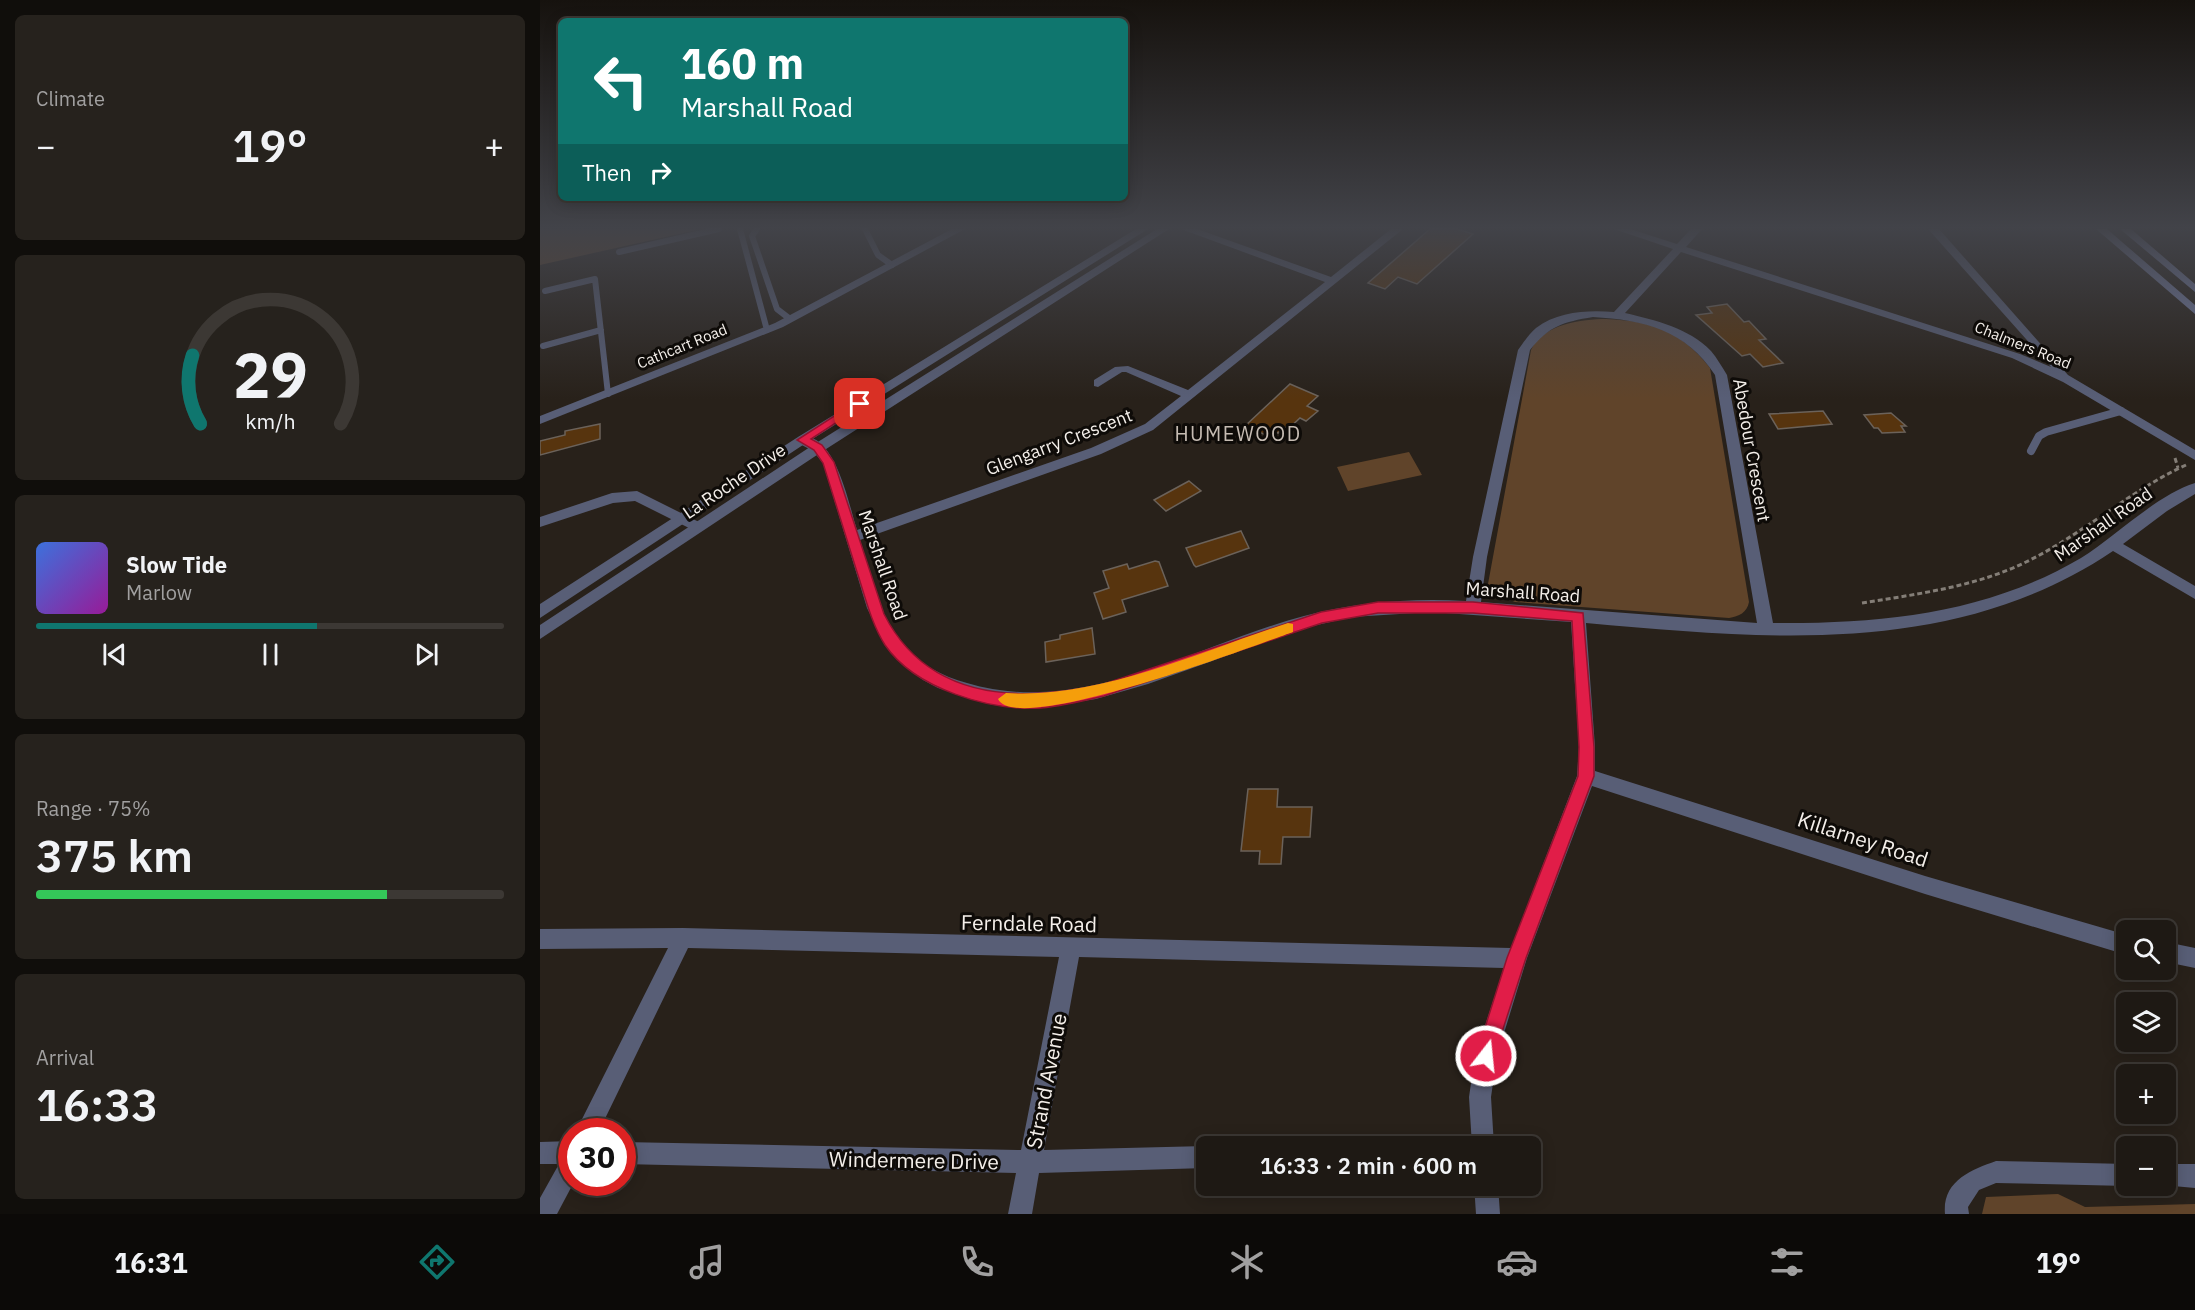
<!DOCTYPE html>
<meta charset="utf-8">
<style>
body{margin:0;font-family:"IBM Plex Sans",sans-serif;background:#26221d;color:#f1f3f6;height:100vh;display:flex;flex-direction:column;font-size:22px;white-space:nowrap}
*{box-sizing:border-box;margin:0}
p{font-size:20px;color:#a1a0a0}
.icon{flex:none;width:33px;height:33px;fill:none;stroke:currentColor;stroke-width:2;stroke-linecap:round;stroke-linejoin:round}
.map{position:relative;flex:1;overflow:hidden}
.drawer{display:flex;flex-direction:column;gap:15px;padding:15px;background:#100e0b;width:540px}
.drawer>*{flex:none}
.guide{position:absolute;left:18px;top:18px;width:570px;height:183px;border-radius:9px;box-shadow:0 3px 15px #0003,0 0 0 2px #3c3834;background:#0f766e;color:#fff;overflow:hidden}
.buttons{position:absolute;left:1576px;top:920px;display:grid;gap:12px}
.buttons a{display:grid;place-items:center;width:60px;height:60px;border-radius:9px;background:#1e1914;box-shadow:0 3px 15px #0003,0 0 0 2px #3c3834;font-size:30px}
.speed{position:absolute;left:18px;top:1118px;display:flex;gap:12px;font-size:30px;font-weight:700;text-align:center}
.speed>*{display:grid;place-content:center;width:78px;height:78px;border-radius:50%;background:#1e1914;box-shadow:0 3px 15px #0003,0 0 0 2px #3c3834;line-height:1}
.speed .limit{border:9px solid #d22;background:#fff;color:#111}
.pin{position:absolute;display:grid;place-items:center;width:51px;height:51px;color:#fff;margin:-26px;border-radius:12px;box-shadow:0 3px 9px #0006}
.me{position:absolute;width:66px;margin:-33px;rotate:16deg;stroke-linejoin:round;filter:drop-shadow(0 0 4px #0008)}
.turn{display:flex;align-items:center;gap:21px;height:126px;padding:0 24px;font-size:27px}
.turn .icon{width:78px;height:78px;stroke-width:2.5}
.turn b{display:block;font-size:42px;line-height:51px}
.then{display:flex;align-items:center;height:57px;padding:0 24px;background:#0003;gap:12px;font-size:22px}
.big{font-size:45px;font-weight:600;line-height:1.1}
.drawer .card{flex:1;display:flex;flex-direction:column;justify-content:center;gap:9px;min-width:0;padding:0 21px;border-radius:9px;background:#26221d}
.drawer .dial{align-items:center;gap:0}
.dial svg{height:156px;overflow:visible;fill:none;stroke:#3c3834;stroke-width:7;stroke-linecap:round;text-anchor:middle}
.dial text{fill:#f1f3f6;stroke:none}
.song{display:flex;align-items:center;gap:18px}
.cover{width:72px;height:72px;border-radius:9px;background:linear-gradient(135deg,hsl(220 70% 55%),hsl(300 70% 35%))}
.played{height:6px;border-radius:3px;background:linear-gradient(90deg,#0f766e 60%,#3c3834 60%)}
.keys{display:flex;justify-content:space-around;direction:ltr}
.heat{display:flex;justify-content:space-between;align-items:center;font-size:33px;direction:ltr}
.charge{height:9px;border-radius:4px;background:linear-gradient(90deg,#34c759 75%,#3c3834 0)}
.trip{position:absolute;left:656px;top:1136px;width:345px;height:60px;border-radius:9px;background:#1e1914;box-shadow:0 3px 15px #0003,0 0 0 2px #3c3834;font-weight:600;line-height:60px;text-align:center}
.menu{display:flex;height:96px;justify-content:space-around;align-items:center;background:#0c0a08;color:#a1a0a0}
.menu .icon{width:42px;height:42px}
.menu .selected{color:#0f766e}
.menu b{font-size:27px;color:#f1f3f6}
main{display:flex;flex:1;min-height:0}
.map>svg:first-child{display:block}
.green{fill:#60442a}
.building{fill:#57340e;stroke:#6b625a;stroke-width:1.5}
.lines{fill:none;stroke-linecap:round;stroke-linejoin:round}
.path{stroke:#847e77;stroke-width:3;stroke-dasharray:5 3;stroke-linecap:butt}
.service-far1{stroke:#585e76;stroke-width:6}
.service{stroke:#585e76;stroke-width:8}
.minor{fill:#585e76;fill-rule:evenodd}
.tertiary{fill:#585e76;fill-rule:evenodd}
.secondary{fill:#767fa6;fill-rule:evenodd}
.route{fill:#e11d48;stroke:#92132f;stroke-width:1.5}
.slow{fill:#f59e0b}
.labels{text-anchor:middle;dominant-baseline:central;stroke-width:6;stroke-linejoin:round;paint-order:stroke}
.far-street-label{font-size:15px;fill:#f4efea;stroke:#0e0b08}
.street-label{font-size:18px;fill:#f4efea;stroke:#0e0b08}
.neighbourhood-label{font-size:20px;letter-spacing:1.5px;fill:#c6bcb3;stroke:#0e0b08}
.near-street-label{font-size:21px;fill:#f4efea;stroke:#0e0b08}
</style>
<main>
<section class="drawer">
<div class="card"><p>Climate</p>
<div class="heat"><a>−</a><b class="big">19°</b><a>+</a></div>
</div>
<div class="card dial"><svg viewBox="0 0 100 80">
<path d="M14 69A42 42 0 1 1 86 69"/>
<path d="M14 69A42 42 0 0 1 10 34" stroke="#0f766e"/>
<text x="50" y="56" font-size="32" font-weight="700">29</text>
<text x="50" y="72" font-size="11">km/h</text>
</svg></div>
<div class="card">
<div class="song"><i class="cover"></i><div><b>Slow Tide</b><p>Marlow</p></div></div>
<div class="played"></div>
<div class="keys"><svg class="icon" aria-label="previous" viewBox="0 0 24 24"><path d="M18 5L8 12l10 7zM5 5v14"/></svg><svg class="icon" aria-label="pause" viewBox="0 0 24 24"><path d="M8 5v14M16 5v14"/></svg><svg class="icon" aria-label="next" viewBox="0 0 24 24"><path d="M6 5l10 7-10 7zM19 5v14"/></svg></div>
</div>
<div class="card"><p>Range · 75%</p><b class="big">375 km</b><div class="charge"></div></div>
<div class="card"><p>Arrival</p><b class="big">16:33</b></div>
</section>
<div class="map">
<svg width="1655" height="1214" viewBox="0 0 1655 1214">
<rect width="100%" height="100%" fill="#28211a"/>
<path class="green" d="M 0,229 L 161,229 L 0,265 Z
M 1066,319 C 1113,321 1141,331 1170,368 L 1209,602 C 1207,613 1199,616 1189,618 L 975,602 L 957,595 L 948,584 L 991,350 C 1003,324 1042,319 1066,319 Z
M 869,452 L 882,475 L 808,491 L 797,467 Z
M 1518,1194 L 1545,1207 L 1655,1204 L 1655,1214 L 1442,1214 L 1446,1197 Z"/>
<path class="building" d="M 890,229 L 917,229 L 933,234 L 877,284 L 858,277 L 845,289 L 828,283 Z
M 1187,304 L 1204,322 L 1209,321 L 1226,339 L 1219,340 L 1243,363 L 1223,367 L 1210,354 L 1202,356 L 1156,315 L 1172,313 L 1167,307 Z
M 750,384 L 778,396 L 767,406 L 778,411 L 766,421 L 760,418 L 748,429 L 744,427 L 738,433 L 731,430 L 726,435 L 705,426 Z
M 1283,411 L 1292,424 L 1238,429 L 1229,414 Z
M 1351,413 L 1366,426 L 1361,426 L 1365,432 L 1342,433 L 1338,428 L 1334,428 L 1324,415 Z
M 60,424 L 60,439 L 0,455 L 0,441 L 25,435 L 25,431 Z
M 649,481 L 661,491 L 626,511 L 614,500 Z
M 701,531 L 709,548 L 656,567 L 654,565 L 646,548 Z
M 615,561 L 619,562 L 628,586 L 582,600 L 586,612 L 563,619 L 554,593 L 569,588 L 563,571 L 587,564 L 589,569 Z
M 552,628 L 555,654 L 506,662 L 505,642 L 520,639 L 520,635 Z
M 708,789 L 738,789 L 737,807 L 772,807 L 770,837 L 743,837 L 741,864 L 719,864 L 720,851 L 701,851 Z"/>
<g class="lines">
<path class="path" d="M 1635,458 L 1638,468
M 1322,603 C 1377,594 1435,587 1486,562 C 1542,535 1589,491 1646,465"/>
<path class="service-far1" d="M 200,229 L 227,330
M 217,229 L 212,236 L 237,309 L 250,319
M 325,229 L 338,255 L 352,265
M 79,252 L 179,229
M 5,291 L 55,279 L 68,394
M 3,346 L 61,330"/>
<path class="service" d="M 1491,451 L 1499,436 L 1506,432 L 1581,411"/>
<path class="minor" d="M 412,229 L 425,229 L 243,327 L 0,424 L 0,416 L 235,323 Z
M 641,229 L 657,229 L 791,277 L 851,229 L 863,229 L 613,430 L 561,454 L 320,540 C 331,574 338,616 362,644 C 380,665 402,676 427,683 C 543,718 655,645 764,616 C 818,602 871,598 926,601 L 933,557 L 978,350 C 983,343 990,333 996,328 C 1018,311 1049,310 1074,312 L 1133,249 L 1074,229 L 1090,229 L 1137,244 L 1151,229 L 1162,229 L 1146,247 L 1480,354 L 1511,367 L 1388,229 L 1399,229 L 1528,375 L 1655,450 L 1655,460 L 1523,382 L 1472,358 L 1141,252 L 1085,313 C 1115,320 1149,328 1171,351 C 1177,358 1182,367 1187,375 L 1233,623 C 1340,624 1446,614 1541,558 C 1575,537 1618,494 1655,483 L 1655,494 L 1627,511 L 1583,544 L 1655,586 L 1655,599 L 1573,551 C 1414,658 1227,639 1046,623 L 1055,747 L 1055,771 L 1385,876 L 1587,935 L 1587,955 L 1385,894 L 1052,786 L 987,958 L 957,1056 L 951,1097 L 954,1146 L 932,1146 L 929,1097 L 935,1056 L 964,968 L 539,957 L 504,1150 L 666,1146 L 666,1168 L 499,1173 L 492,1214 L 468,1214 L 476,1173 L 82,1164 L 82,1142 L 481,1150 L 519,957 L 148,948 L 59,1131 L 36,1131 L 128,948 L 0,949 L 0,929 L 143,928 L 971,948 L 1037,776 L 1039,747 L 1031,622 L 891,612 L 812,617 L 764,628 L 608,684 L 556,699 L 504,707 L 453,705 L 398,688 L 383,680 L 362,664 L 345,644 L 327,608 L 283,463 L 273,451 L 258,443 L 258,437 C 295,428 309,506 317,530 L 551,448 L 605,424 L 641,396 L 586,372 L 582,372 L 558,387 L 554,386 L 554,380 L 575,367 L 588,366 L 648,390 L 785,282 ZM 1053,317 C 1104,320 1146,330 1175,375 L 1217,623 L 941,602 L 947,557 L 990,350 C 1009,326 1023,322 1053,317 Z
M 97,491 L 163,524 L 165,527 L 163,530 L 153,530 L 95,501 L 73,503 L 0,527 L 0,517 L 72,493 Z
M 1626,942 L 1655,948 L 1655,968 L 1626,962 Z
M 32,1141 L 32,1182 L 34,1182 L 17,1214 L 0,1214 L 0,1198 L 19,1164 L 0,1164 L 0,1142 Z
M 1456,1161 L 1587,1164 L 1587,1185 L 1591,1185 L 1587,1186 L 1456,1183 L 1439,1190 L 1428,1207 L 1429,1214 L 1405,1214 C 1402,1181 1431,1170 1456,1161 Z
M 1626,1164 L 1655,1164 L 1655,1188 L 1622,1185 L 1626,1185 Z
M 934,1185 L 958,1185 L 960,1214 L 936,1214 Z"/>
<path class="tertiary" d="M 596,229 L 608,229 L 266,443 L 0,618 L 0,604 L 258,437 Z
M 617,229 L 629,229 L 283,451 L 0,639 L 0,625 L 273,445 Z"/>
<path class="secondary" d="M 1556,229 L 1567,229 L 1655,305 L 1655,314 Z
M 1580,229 L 1591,229 L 1655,284 L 1655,292 Z"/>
</g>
<linearGradient id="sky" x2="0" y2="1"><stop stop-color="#16120e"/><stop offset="0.57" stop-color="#424349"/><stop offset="1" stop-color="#424349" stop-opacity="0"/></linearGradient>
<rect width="1655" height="399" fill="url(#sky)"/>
<path class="route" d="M 316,402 L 325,404 L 271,439 L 282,445 L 294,462 L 344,614 C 388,701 480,703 564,684 L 781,612 L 838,602 L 933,602 L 1043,613 L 1054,747 L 1054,776 L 986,958 L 952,1063 L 946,1066 L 939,1063 L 936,1056 L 967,958 L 1038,776 L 1039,747 L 1032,621 L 933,613 L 838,613 L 782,623 L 564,696 C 543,701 522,706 501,708 C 450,711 375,689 345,645 C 331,623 325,596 317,572 C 306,536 294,499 283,463 L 274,450 L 257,440 Z"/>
<path class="slow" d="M 748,623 L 753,624 L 753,632 C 716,645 477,737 458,699 L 466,693 C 559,699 659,652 748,623 Z"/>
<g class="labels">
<g class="far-street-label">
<text transform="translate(1483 345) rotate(22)">Chalmers Road</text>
<text transform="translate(142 346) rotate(-22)">Cathcart Road</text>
</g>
<g class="street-label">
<text transform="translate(519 442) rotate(-21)">Glengarry Crescent</text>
<text transform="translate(1212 450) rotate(80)">Abedour Crescent</text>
<text transform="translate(194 481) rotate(-34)">La Roche Drive</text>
<text transform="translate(1563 524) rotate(-35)">Marshall Road</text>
<text transform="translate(343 565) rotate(71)">Marshall Road</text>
<text transform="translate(983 592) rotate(4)">Marshall Road</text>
</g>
<g class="neighbourhood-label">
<text x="698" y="433">HUMEWOOD</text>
</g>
<g class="near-street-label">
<text transform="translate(1323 839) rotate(18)">Killarney Road</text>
<text transform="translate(489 923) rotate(1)">Ferndale Road</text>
<text transform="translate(506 1081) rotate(-79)">Strand Avenue</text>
<text transform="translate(374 1160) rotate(1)">Windermere Drive</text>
</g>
</g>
</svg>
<div class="buttons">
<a><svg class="icon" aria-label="search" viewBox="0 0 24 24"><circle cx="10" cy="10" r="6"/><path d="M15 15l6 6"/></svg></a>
<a><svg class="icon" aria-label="layers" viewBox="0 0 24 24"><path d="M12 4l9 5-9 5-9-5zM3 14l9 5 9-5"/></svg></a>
<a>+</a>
<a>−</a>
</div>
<div class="speed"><div class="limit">30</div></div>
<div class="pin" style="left:320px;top:404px;background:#d93025"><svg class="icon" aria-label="arrive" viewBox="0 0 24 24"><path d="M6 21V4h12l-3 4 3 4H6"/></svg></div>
<svg class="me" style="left:946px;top:1056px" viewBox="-20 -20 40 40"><circle r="17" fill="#e11d48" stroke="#fff" stroke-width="3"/><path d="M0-11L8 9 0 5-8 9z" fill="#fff"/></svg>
<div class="trip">16:33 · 2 min · 600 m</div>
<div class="guide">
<div class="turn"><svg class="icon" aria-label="left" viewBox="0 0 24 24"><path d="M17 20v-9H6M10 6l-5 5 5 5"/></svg><div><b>160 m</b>Marshall Road</div></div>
<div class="then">Then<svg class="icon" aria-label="right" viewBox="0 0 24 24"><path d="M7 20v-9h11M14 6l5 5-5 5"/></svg></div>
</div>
</div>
</main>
<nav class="menu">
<b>16:31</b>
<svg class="icon selected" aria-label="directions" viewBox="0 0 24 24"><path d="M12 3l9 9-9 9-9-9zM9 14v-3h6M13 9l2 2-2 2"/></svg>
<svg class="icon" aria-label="music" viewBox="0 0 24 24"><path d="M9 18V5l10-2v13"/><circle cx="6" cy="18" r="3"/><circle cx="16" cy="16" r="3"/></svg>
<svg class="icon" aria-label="phone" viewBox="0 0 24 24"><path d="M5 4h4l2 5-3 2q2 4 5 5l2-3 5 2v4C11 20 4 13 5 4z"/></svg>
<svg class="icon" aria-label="climate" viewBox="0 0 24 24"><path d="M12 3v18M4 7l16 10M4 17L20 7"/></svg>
<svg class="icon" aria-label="car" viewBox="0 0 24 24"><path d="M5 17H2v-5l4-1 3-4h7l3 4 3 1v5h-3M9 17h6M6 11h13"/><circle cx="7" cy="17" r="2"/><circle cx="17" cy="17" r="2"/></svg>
<svg class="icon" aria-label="filters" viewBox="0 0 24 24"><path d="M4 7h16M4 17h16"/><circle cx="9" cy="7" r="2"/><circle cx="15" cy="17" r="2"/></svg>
<b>19°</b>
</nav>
